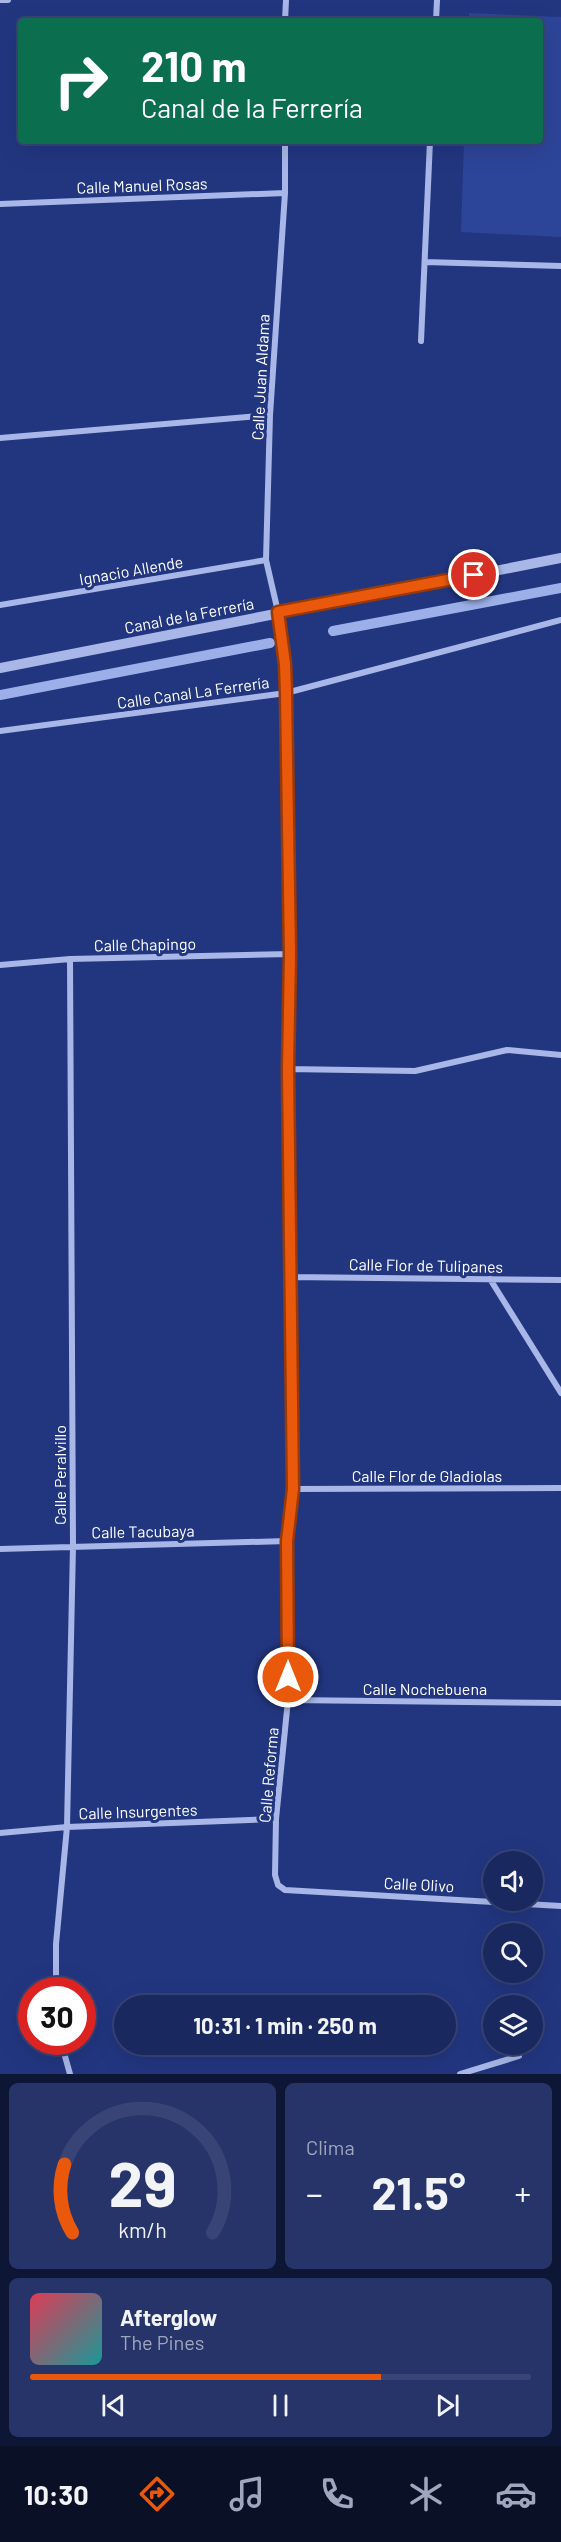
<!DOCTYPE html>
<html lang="es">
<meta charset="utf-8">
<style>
body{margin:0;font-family:Barlow,sans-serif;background:#273469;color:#f1f3f6;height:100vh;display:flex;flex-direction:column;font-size:22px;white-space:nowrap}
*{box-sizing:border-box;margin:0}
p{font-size:20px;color:#9fa6bd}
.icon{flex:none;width:33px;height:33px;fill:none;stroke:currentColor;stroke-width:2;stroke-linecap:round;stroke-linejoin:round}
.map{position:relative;height:2074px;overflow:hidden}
.sheet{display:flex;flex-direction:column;gap:9px;padding:9px;background:#0e1635;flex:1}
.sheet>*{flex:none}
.hud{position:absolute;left:18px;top:18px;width:525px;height:126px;border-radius:6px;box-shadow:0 6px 24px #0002,0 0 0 2px #384475;background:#0b6e4f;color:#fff;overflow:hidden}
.controls{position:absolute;left:483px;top:1851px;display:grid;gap:12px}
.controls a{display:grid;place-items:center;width:60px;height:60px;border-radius:50%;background:#1a2860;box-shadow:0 6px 24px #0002,0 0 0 2px #384475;font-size:30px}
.speed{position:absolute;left:18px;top:1977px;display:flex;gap:12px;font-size:30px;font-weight:700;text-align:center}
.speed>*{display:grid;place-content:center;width:78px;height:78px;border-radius:50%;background:#1a2860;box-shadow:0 6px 24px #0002,0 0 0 2px #384475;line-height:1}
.speed .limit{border:9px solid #d22;background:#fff;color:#111}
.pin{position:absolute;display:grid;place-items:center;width:51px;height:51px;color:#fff;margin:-26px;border:3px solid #fff;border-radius:50%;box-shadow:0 2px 6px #0007}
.me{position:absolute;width:66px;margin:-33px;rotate:0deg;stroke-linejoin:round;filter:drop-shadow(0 0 4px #0008)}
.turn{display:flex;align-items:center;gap:21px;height:126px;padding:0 24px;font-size:27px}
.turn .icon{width:78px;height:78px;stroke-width:2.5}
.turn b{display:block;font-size:42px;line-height:51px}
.big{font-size:45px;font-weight:700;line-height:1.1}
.sheet .widget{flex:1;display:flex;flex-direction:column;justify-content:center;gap:9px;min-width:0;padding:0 21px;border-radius:9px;background:#273469}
.sheet .dial{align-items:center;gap:0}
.dial svg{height:156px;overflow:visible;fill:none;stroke:#384475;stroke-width:7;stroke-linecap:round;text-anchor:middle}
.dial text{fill:#f1f3f6;stroke:none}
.song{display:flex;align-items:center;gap:18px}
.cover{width:72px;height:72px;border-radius:9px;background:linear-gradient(135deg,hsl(350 70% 55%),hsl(180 70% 35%))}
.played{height:6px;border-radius:3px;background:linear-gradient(90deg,#ea580c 70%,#384475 70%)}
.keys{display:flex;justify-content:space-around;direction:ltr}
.heat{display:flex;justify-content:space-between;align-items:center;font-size:33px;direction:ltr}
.sheet .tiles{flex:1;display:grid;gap:9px;grid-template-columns:1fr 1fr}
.widget:last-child{grid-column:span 2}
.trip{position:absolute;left:114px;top:1995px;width:342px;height:60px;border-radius:30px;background:#1a2860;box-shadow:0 6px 24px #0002,0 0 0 2px #384475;font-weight:700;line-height:60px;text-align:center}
.dock{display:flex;height:96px;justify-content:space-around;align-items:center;background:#0a1026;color:#9fa6bd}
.dock .icon{width:42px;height:42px}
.dock .on{color:#ea580c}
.dock b{font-size:27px;color:#f1f3f6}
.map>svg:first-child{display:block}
.green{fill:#2d4598}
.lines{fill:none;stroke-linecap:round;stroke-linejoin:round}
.stream{stroke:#9cafe8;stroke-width:10}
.minor{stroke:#a8b7e7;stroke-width:6}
.tertiary{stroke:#a8b7e7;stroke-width:10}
.route-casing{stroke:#983908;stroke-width:15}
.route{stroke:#ea580c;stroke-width:10}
.labels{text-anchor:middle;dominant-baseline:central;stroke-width:6;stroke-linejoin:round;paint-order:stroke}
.street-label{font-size:16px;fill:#fff;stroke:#223680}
</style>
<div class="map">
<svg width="561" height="2074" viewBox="0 0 561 2074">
<rect width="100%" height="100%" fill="#223680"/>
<path class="green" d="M 469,13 L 561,17 L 561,237 L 461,232 L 464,141 L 540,141 L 540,21 L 469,21 Z"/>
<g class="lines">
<path class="stream" d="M 333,631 L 561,588
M 0,695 L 270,643"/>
<path class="minor" d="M 0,0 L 8,0
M 285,21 L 286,0
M 436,21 L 437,0
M 285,141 L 285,193 L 270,415 L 266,560 L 278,612 L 285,664 L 290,954 L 288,1069 L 293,1489 L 287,1541 L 288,1700 L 276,1819 L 275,1875 L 278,1885 L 285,1890 L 561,1906
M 0,204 L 285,193
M 425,262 L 561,266
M 421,341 L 430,141
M 0,438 L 270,415
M 0,605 L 266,560
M 0,731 L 286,693 L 561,620
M 0,965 L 70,959 L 290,954
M 288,1069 L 415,1071 L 507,1050 L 561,1055
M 290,1277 L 561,1280
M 490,1279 L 561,1393
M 293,1489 L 561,1488
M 0,1549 L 287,1541
M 288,1700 L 561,1703
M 0,1833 L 67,1827 L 276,1819
M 56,1990 L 56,1944 L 67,1827 L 73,1546 L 70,959
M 61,2042 L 70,2074
M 460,2074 L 519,2056"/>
<path class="tertiary" d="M 0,668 L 561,558"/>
</g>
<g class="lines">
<g class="route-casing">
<path id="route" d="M 288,1677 L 287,1541 L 293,1489 L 288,1069 L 290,954 L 286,693 L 285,664 L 278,612 L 474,575"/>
</g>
<use href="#route" class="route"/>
</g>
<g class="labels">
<g class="street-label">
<text transform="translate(142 185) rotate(-2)">Calle Manuel Rosas</text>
<text transform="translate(260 377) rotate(-87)">Calle Juan Aldama</text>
<text transform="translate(131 570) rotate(-10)">Ignacio Allende</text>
<text transform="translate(189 615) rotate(-11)">Canal de la Ferrería</text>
<text transform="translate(193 692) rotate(-8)">Calle Canal La Ferrería</text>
<text transform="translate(145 944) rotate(-1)">Calle Chapingo</text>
<text transform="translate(426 1265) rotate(1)">Calle Flor de Tulipanes</text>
<text transform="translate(59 1475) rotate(-90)">Calle Peralvillo</text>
<text x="427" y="1475">Calle Flor de Gladiolas</text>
<text transform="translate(143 1531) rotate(-1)">Calle Tacubaya</text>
<text x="425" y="1688">Calle Nochebuena</text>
<text transform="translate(268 1775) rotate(-85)">Calle Reforma</text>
<text transform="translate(138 1811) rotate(-2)">Calle Insurgentes</text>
<text transform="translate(419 1884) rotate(3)">Calle Olivo</text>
</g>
</g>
</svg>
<div class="controls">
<a><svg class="icon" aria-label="sound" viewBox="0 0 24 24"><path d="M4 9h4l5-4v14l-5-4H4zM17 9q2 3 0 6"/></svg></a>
<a><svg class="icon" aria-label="search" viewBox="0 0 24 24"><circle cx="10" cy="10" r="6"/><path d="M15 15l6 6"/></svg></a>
<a><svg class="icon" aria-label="layers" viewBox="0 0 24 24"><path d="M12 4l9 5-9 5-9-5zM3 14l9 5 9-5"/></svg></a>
</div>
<div class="speed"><div class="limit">30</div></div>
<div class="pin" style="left:474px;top:575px;background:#d93025"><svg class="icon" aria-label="arrive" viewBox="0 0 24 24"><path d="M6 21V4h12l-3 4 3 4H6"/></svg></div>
<svg class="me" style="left:288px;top:1677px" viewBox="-20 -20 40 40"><circle r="17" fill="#ea580c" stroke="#fff" stroke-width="3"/><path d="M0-11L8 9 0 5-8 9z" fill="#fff"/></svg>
<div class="trip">10:31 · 1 min · 250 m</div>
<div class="hud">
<div class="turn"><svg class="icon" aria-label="right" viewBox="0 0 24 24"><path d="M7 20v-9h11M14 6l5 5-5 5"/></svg><div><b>210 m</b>Canal de la Ferrería</div></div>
</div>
</div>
<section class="sheet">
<div class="tiles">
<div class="widget dial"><svg viewBox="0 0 100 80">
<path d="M14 69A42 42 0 1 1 86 69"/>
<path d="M14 69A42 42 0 0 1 10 34" stroke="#ea580c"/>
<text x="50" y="56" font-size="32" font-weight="700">29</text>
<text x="50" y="72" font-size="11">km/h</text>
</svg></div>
<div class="widget"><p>Clima</p>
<div class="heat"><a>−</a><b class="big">21.5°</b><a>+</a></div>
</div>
<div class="widget">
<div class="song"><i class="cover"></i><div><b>Afterglow</b><p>The Pines</p></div></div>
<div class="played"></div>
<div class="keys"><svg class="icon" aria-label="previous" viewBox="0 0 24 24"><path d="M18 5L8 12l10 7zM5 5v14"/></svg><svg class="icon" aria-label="pause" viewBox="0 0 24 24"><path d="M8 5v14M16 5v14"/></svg><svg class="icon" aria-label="next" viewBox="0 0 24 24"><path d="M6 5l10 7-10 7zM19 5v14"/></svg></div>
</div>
</div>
</section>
<nav class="dock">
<b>10:30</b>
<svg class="icon on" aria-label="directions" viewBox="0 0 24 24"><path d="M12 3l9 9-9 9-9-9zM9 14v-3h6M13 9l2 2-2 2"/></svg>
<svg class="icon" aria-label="music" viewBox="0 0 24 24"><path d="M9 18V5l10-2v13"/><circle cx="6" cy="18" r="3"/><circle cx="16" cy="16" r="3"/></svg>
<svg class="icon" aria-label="phone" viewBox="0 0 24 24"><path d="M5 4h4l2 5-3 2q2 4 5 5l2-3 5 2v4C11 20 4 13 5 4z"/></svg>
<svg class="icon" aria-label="climate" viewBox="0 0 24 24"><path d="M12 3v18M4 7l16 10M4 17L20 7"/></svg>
<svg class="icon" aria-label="car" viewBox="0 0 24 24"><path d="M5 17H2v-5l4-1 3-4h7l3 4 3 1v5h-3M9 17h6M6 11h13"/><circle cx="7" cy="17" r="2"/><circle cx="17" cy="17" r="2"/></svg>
</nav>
